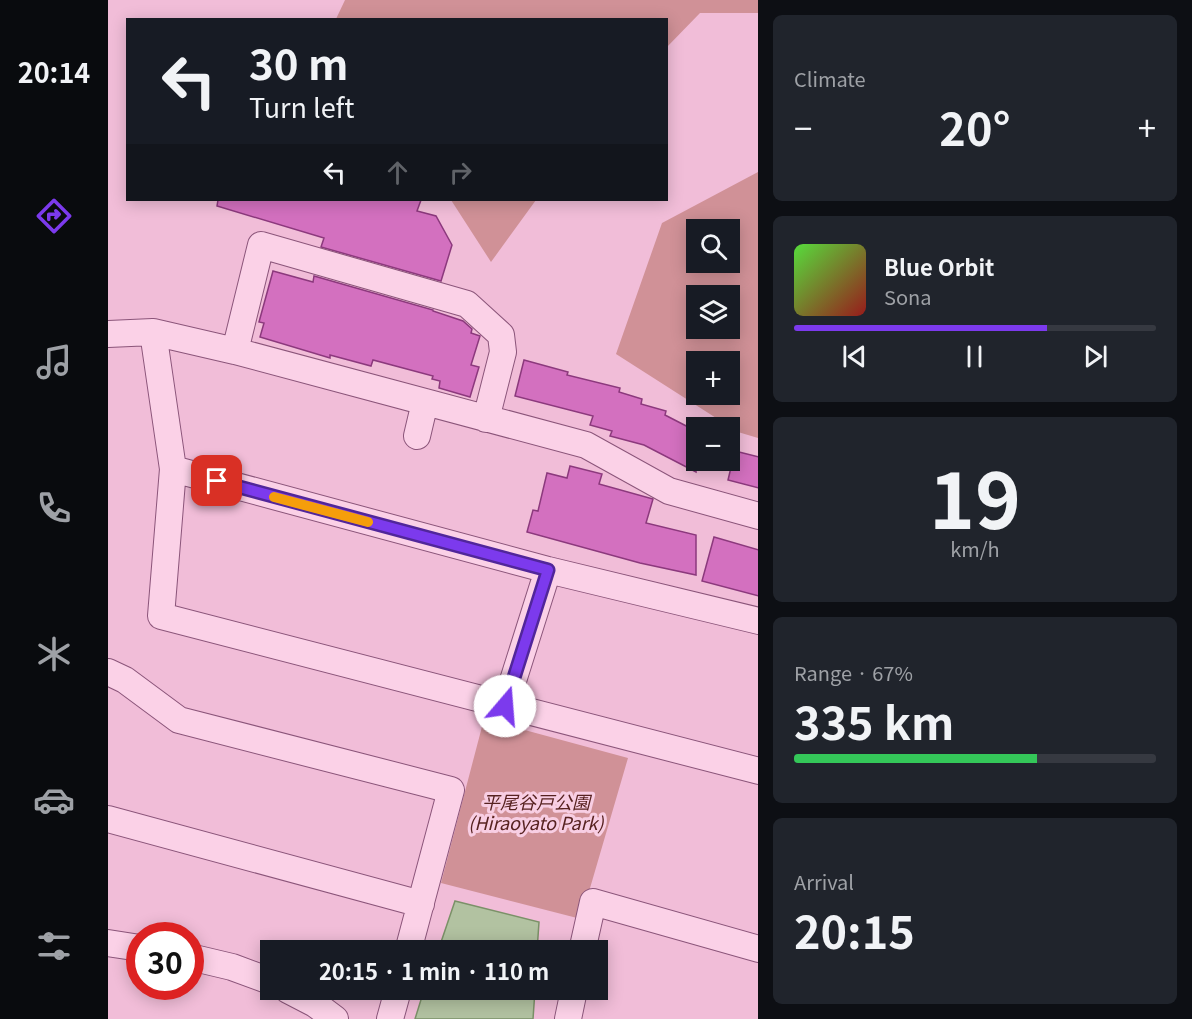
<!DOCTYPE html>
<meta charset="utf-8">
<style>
body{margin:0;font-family:Georgia,"Noto Sans JP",serif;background:#20242c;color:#f1f3f6;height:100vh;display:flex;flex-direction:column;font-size:22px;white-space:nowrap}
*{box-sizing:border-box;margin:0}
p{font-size:20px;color:#9ea1a6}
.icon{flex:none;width:33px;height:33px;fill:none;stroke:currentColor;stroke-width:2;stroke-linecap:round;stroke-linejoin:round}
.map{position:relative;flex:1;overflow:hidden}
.drawer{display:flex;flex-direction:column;gap:15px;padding:15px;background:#0d0f14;width:434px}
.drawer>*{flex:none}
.hud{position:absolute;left:18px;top:18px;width:542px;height:183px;border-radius:0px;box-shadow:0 3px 15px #0003;background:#171b24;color:#f1f3f6;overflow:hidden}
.controls{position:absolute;left:578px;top:219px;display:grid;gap:12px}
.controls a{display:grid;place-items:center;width:54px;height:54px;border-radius:0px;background:#171b24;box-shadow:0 3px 15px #0003;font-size:30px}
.speed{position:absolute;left:18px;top:922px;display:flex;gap:12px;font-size:30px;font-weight:700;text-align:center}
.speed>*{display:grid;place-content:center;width:78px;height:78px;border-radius:50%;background:#171b24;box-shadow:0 3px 15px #0003;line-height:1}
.speed .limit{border:9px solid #d22;background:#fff;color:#111}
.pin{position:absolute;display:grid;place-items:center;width:51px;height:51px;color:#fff;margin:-26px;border-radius:12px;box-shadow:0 3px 9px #0006}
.me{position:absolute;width:66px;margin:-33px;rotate:18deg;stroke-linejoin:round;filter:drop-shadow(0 0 4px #0008)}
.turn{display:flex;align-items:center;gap:21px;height:126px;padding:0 24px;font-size:27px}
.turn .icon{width:78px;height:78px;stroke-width:2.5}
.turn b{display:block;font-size:42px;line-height:51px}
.lanes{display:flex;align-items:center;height:57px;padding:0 24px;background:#0003;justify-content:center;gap:30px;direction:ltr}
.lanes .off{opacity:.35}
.big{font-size:45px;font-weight:700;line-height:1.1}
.drawer .card{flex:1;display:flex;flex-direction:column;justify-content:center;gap:9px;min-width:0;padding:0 21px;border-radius:9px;background:#20242c}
.drawer .dial{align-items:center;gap:0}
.dial b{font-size:78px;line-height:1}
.song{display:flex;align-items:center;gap:18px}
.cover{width:72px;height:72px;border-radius:9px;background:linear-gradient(135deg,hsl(110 70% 55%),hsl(0 70% 35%))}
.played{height:6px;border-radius:3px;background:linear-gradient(90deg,#7c3aed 70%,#363941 70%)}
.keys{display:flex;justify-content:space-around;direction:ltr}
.heat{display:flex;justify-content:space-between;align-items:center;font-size:33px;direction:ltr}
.charge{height:9px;border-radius:4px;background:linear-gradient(90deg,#34c759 67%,#363941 0)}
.trip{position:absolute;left:152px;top:940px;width:348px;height:60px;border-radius:0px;background:#171b24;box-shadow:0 3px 15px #0003;font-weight:700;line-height:60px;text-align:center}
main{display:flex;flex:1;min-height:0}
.dock{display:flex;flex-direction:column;width:108px;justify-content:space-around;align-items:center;background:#090b0e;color:#9ea1a6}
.dock .icon{width:42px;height:42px}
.dock .current{color:#7c3aed}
.dock b{font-size:27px;color:#f1f3f6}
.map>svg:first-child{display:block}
.green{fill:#d09197;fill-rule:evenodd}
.water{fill:#b2c2a1;stroke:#7b9168;stroke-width:1.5}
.building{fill:#d370bf;stroke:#8c397d;stroke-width:1.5}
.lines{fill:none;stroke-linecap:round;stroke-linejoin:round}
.minor-casing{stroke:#8b557a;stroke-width:28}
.minor{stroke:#fbd1e7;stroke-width:26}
.route-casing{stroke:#51269a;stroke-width:15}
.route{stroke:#7c3aed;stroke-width:10}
.slow{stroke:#f59e0b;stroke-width:10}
.labels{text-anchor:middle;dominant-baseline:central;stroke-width:6;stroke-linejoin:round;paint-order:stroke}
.park-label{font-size:18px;font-style:italic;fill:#572220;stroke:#f8cee3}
</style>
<main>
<nav class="dock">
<b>20:14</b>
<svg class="icon current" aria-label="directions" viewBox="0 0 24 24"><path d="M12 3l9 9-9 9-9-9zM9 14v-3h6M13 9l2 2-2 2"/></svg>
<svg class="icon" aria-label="music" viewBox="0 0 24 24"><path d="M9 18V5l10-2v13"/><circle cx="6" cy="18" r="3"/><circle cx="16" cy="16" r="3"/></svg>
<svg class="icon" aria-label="phone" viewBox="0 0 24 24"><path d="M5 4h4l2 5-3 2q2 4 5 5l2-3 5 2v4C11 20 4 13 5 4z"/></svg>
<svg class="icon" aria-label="climate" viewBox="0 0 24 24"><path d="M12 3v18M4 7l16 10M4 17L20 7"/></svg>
<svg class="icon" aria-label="car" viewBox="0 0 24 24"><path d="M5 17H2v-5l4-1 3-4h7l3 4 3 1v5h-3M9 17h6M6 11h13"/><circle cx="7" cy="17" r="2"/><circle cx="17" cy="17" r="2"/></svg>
<svg class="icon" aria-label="filters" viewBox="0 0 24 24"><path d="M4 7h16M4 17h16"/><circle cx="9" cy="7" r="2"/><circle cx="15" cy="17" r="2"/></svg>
</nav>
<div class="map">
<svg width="651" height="1019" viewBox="0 0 651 1019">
<rect width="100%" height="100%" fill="#f1bdd8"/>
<path class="green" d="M 237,0 L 650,0 L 651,13 L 592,13 L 558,48 L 558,20 L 228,19 Z
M 650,172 L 650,438 L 630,432 L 508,354 L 554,223 ZM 588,230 L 621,230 L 621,262 L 588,262 ZM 588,296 L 621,296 L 621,328 L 588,328 ZM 588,362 L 621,362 L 621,394 L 588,394 Z
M 343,200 L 428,200 L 383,262 Z
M 376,719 L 520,758 L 473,919 L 333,883 Z"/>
<path class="water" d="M 347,901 L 431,922 L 429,951 L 330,951 Z
M 316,990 L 427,990 L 425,1019 L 307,1019 Z"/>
<path class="building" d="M 110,200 L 313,200 L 309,211 L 328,216 L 344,245 L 333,281 L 213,247 L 216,238 L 109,206 Z
M 165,271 L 205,282 L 206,276 L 325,310 L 325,311 L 355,321 L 364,329 L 363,333 L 372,336 L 363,365 L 371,367 L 362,397 L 331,388 L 332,381 L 324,379 L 325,376 L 265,360 L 263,366 L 222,355 L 222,358 L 152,337 L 156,323 L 151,322 Z
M 416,360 L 460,372 L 459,375 L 512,388 L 511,392 L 534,399 L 533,404 L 558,411 L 557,415 L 588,431 L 588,472 L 536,445 L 502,436 L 504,431 L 482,425 L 485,416 L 407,396 Z
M 627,451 L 651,457 L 651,488 L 620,480 Z
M 462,466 L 494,474 L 491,484 L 545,499 L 538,523 L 588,535 L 588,575 L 532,563 L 419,532 L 425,510 L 430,511 L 439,473 L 459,478 Z
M 606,537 L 651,550 L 651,596 L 594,581 Z"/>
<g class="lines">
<g class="minor-casing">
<path id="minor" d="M 45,332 L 65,469 L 53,616 L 651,771
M 0,334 L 45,332 L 127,351 L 478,445 L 561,491 L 651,516
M 127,351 L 153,245 L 359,304 L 393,335 L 395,352 L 378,419
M 309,436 L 317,402
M 65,469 L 440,570 L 651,621
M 0,672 L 17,680 L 71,720 L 343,790 L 300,951
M 397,706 L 440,570
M 0,819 L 313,904
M 0,943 L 32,948
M 474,951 L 485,902 L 651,949
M 82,957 L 124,967 L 162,981
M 180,990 L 207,1004 L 227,1019
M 282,1019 L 290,990
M 460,1019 L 466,990"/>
</g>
<use href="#minor" class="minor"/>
</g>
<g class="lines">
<g class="route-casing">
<path id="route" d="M 109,481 L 440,570 L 397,706"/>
</g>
<use href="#route" class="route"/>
<path class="slow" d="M 166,497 L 260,522"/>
</g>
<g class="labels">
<g class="park-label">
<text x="428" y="801">平尾谷戸公園<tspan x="428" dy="21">(Hiraoyato Park)</tspan></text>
</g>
</g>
</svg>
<div class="controls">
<a><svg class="icon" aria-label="search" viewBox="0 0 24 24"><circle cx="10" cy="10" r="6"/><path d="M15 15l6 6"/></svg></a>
<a><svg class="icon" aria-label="layers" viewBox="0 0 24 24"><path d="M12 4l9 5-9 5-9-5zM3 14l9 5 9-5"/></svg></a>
<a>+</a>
<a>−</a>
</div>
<div class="speed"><div class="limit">30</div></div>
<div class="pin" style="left:109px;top:481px;background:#d93025"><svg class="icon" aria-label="arrive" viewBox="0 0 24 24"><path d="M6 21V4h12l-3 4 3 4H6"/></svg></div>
<svg class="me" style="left:397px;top:706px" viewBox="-20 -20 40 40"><circle r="19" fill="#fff"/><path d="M0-13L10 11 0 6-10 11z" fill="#7c3aed"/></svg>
<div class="trip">20:15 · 1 min · 110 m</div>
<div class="hud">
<div class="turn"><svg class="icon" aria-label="left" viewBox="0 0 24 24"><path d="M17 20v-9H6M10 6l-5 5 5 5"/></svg><div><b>30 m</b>Turn left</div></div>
<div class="lanes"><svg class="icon" aria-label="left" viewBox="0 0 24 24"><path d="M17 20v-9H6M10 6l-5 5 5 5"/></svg><svg class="icon off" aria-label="ahead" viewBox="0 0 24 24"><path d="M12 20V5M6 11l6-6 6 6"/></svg><svg class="icon off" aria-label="right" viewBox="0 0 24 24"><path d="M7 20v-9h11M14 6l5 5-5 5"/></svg></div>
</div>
</div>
<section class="drawer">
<div class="card"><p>Climate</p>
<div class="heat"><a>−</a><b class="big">20°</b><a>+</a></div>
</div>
<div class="card">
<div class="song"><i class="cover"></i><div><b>Blue Orbit</b><p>Sona</p></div></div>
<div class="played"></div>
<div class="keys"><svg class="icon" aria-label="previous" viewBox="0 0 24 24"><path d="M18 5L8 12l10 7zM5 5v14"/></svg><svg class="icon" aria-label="pause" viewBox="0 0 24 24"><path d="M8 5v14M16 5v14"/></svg><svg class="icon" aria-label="next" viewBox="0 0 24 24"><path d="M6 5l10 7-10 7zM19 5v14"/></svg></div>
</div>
<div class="card dial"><b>19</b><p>km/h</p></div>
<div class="card"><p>Range · 67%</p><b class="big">335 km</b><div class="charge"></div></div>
<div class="card"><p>Arrival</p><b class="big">20:15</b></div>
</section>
</main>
